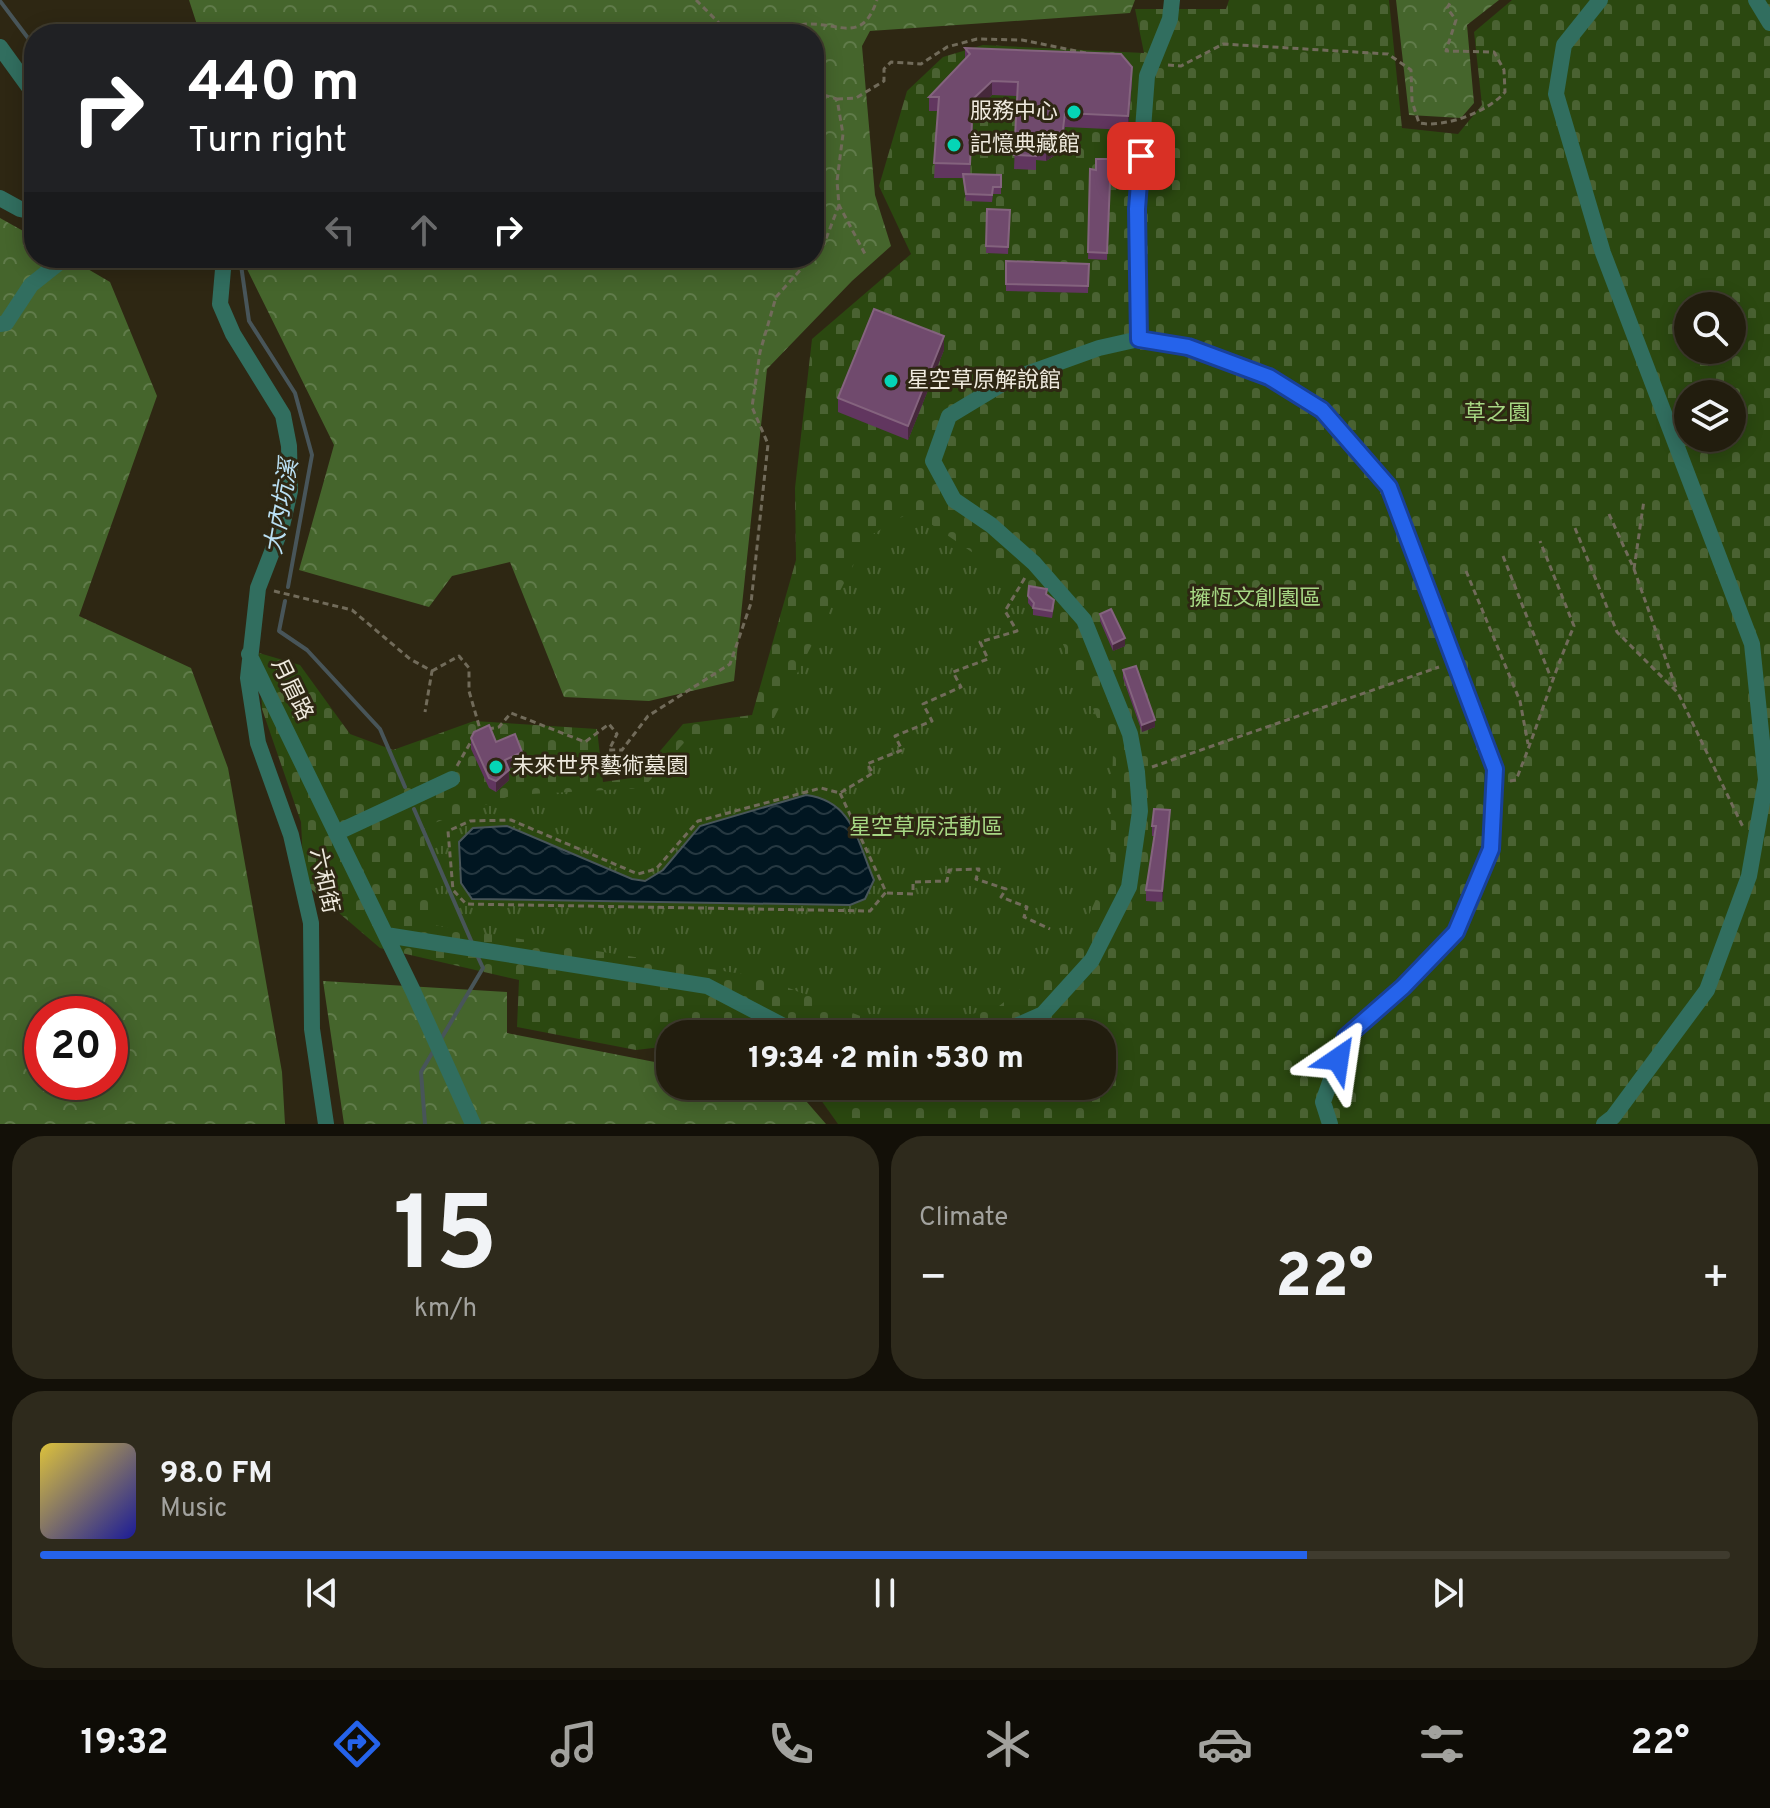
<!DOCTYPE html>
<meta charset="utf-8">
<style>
body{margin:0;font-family:Overpass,"Noto Sans TC",sans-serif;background:#2e2a1c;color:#f1f3f6;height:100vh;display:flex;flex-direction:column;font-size:30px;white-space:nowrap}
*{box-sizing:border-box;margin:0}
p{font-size:26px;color:#a2a29e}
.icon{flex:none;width:44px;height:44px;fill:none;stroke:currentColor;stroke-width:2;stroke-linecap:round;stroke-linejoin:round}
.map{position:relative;height:1124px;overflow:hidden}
.sheet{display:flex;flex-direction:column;gap:12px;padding:12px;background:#131008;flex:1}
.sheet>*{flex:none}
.hud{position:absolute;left:24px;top:24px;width:800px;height:244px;border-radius:32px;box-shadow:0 4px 20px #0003,0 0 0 2px #3f3b2e;background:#202124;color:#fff;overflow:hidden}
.controls{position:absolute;left:1674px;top:292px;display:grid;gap:16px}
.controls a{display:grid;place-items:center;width:72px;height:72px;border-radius:50%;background:#221d0e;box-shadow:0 4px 20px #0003,0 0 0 2px #3f3b2e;font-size:40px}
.speed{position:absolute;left:24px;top:996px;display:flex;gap:16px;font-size:40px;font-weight:700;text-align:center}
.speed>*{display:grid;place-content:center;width:104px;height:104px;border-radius:50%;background:#221d0e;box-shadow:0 4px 20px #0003,0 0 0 2px #3f3b2e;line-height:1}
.speed .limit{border:12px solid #d22;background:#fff;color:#111}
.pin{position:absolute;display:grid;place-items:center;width:68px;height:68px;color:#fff;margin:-34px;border-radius:16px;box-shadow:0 4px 12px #0006}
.me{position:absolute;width:88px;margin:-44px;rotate:32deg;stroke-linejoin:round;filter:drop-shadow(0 0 6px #0008)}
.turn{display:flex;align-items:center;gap:28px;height:168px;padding:0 32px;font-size:36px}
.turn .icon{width:104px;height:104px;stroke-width:2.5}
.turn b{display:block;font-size:56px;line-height:68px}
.lanes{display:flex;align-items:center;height:76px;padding:0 32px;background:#0003;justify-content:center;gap:40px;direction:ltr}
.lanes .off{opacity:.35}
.big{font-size:60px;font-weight:800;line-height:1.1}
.sheet .tile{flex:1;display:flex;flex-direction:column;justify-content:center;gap:12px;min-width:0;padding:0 28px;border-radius:32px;background:#2e2a1c}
.sheet .dial{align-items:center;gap:0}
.dial b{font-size:104px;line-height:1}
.song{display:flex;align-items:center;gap:24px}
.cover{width:96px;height:96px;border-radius:12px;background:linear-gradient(135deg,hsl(50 70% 55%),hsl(240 70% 35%))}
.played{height:8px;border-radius:4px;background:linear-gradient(90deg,#2563eb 75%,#3f3b2e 75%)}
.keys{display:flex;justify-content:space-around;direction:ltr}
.heat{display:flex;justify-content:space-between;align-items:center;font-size:44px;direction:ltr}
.sheet .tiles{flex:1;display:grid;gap:12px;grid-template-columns:1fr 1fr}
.tile:last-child{grid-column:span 2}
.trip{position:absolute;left:656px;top:1020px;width:460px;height:80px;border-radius:32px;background:#221d0e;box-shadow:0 4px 20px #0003,0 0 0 2px #3f3b2e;font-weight:800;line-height:80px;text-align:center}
.tabs{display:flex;height:128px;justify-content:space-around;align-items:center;background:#0e0c06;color:#a2a29e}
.tabs .icon{width:56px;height:56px}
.tabs .current{color:#2563eb}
.tabs b{font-size:36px;color:#f1f3f6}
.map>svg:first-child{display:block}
.forest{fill:url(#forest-crowns);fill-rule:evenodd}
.cemetery{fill:url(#cemetery-stones);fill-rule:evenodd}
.park{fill:url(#park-tufts)}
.water{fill:url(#water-waves);stroke:#485559;stroke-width:2}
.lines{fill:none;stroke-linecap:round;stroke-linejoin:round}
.stream{stroke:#485559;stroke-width:4}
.path{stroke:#716b5a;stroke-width:3;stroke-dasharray:6 4;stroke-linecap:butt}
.minor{stroke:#316e5f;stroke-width:16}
.wall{fill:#61365f}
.shaded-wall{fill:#46283b}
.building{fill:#704a6d;stroke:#84637e;stroke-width:2}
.route-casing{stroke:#184099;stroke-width:20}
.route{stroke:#2563eb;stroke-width:14}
.poi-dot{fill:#05d5b6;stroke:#2e2713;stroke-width:3}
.labels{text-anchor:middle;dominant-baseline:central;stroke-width:6;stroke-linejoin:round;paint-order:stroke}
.poi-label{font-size:22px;fill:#eee9dd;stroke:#2e2713;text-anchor:start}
.park-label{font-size:22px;fill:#a7d884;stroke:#2e2713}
.street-label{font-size:22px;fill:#eee9dd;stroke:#2e2713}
.water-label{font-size:24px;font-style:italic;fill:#bae0f4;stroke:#2e2713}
</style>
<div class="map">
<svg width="1770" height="1124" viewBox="0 0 1770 1124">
<defs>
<pattern id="forest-crowns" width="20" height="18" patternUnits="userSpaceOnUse" patternTransform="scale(2)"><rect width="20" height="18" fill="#45652c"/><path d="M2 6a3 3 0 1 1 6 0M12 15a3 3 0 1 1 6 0" fill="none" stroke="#607b4a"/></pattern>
<pattern id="cemetery-stones" width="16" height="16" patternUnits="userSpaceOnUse" patternTransform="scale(2)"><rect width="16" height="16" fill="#2b4810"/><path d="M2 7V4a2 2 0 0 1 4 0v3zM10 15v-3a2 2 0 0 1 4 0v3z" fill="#4a6232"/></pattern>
<pattern id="park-tufts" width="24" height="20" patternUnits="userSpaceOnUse" patternTransform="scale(2)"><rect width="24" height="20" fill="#2b4810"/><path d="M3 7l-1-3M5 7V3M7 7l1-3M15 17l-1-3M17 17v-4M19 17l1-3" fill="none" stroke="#4a6232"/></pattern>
<pattern id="water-waves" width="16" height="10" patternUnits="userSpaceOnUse" patternTransform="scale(2)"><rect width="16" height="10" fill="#011621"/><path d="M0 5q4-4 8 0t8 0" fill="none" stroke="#263841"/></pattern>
</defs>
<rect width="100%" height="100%" fill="#2e2713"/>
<path class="forest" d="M 189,0 L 1135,0 L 1130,13 L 870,31 L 862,46 L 875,195 L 891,246 L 852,281 L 767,369 L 734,681 L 649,701 L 564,697 L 510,562 L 452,576 L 429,607 L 299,570 L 334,445 L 245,265 L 248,258 L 814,258 L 814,34 L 200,34 Z
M 1396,0 L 1499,0 L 1467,25 L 1474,103 L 1461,118 L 1409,115 Z
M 0,218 L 34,237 L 34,258 L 69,258 L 110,282 L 157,396 L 79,616 L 191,668 L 228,768 L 282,1072 L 285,1124 L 0,1124 ZM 42,1014 L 110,1014 L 110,1082 L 42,1082 Z
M 323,981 L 507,992 L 507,1033 L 670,1065 L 670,1086 L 793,1086 L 826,1124 L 344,1124 Z"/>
<path class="cemetery" d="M 1229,0 L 1389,0 L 1402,128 L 1458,134 L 1482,105 L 1474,32 L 1512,0 L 1770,0 L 1770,1124 L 838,1124 L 811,1086 L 1102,1086 L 1102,1034 L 670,1034 L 670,1046 L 636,1050 L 517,1027 L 519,980 L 380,948 L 304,883 L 301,822 L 262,709 L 259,653 L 300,665 L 350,734 L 393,750 L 474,721 L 597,729 L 603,782 L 638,777 L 683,724 L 752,715 L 796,560 L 795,488 L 812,339 L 911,254 L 879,186 L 907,91 L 943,57 L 983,45 L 1144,53 L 1135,9 L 1226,9 ZM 1688,306 L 1732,306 L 1732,350 L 1688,350 ZM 1688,394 L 1732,394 L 1732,438 L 1688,438 Z"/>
<path class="park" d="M 912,511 L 1027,590 L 1061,640 L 1113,752 L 1110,868 L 1074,948 L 999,1006 L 906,1034 L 761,977 L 433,925 L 423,827 L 513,795 L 643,788 L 692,734 L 764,737 L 868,537 Z"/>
<path class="water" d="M 806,795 C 853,801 857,841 874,880 L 865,899 L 850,905 L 472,899 L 461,883 L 459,842 L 473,828 L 507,826 L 632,879 L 645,881 L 663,870 L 700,826 Z"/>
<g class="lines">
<path class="stream" d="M 0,1 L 34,46
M 240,258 L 249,321 L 295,393 L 312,455 L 288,587
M 285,601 L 279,631 L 307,650 L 380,729 L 405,787
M 414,809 L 473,945
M 441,1039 L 483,968 L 476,953
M 425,1124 L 421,1072 L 434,1050"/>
<path class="path" d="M 696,0 L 720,24 L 741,34
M 783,34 C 790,30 800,24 807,24 C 841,23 862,44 877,0
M 1168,65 L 1181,66 L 1223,44 L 1388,54 L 1411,70 L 1412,101 L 1419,123 C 1445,128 1488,112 1505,92 L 1504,70 L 1494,52 L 1446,51 L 1456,20 L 1447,8 L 1452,0
M 814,92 L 837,99 L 843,134 L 837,181 L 839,205 L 865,254
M 837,99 L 856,98 L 884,81 L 884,69 L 891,62 L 921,64 L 947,47 L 977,39 L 1022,40 L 1086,53
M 814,254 L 824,244 L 839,205
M 1609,514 L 1634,569 L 1676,688
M 1575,528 L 1617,632 L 1678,693 L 1743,827
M 1503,556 L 1551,678
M 1634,569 L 1644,500
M 1466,571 L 1520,701 L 1528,744
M 274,591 L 352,610 L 410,659 L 432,671 L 425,712
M 432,671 L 459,656 L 469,668 L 469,691 L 480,729
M 488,729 L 499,727 L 511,713 L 585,742 L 609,724 L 617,734 L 609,750 L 622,750 L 648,716 L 730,664 L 751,603 L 768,444 L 752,407 L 760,352 L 776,297 L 811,258
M 457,766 L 473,738
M 1152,767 L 1439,667
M 1510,781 L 1516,780 C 1537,729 1552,677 1574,626 L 1540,541
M 840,793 L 886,892 L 870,911 L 466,904 L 453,890 L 448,831 L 470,821 L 511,820 L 638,874 L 656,869 L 698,821 L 821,788 L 840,793 L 873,773 L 867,764 L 902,750 L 895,736 L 932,721 L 923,704 L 961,687 L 953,672 L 988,659 L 980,642 L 1017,631 L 1005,611 L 1026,576
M 887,893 L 913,894 L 913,882 L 947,881 L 949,870 L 979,869 L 976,879 L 1006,889 L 1001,897 L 1027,907 L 1024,917 L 1050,929"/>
<path class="minor" d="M 1600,0 L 1564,45 L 1556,94 L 1603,253 L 1752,644 L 1766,780 L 1749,876 L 1707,990 L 1613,1117 L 1604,1124
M 1756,0 L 1770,23
M 0,47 L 34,94
M 0,198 L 20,209 L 34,212
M 224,258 L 220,304 L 233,334 L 283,415 L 289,446 L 290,491 L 282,526 L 258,588 L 248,678 L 258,743 L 291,835 L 311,923 L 312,1029 L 326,1124
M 0,324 L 6,323 L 31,285 L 65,258
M 1139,339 L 1137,209 L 1147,76 L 1170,19 L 1172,0
M 249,654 L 413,991 L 473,1124
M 336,833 L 452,779
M 386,935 L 707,986 L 799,1034
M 998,1034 L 1043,1014 L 1092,960 L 1129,887 L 1140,811 L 1137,772 L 1130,734 L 1084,620 L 1034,563 L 991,525 L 954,500 L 933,461 L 949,416 L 1007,381 L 1099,348 L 1139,339 L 1188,347 L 1269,377 L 1322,410 L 1389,487 L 1495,769 L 1491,849 L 1456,932 L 1403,987 L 1346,1037 L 1323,1102 L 1330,1124"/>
</g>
<path class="wall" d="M 965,48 L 1132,81 L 1128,130 L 1065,127 L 1062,151 L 1046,161 L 1036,160 L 1036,170 L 1014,169 L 1017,96 L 992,95 L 973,113 L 970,174 L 1001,175 L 1001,194 L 993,194 L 992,202 L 966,201 L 963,178 L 934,178 L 938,111 L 929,111 L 929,97 L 965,60 Z
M 1111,159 L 1107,260 L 1088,259 L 1090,169 L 1096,170 Z
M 987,209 L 1010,210 L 1008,254 L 986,253 Z
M 1006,261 L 1089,264 L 1088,293 L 1006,291 Z
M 944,350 L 908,440 L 838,412 L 838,398 Z
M 1047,595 L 1054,607 L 1052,618 L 1033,615 L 1033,609 L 1028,603 L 1028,596 Z
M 1100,614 L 1125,646 L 1113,651 L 1100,621 Z
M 1123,670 L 1155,727 L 1142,732 L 1123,678 Z
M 471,738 L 522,762 L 509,769 L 509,780 L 496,792 L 489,788 L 471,749 Z
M 1170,821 L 1162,902 L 1146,901 L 1146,890 L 1154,836 L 1152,836 L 1152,826 Z"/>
<path class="shaded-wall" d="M 1132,67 L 1132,81 L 1128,130 L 1128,116 Z
M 992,81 L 992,95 L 973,113 L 970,178 L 973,99 Z
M 1065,113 L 1062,151 L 1046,161 L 1046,147 Z
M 944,336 L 944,350 L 908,440 L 908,426 Z
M 1125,638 L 1125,646 L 1113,651 L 1113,644 Z
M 1155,720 L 1155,727 L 1142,732 L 1142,725 Z
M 522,752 L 522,762 L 505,771 L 505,760 Z
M 509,770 L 509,780 L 496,792 L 496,781 Z
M 1170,810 L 1170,821 L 1162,902 L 1162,891 Z"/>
<path class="building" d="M 965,48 L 1121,54 L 1132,67 L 1128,116 L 1065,113 L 1062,137 L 1046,147 L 1036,146 L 1036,156 L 1014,155 L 1018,82 L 992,81 L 973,99 L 970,164 L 934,163 L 939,97 L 929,97 L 970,54 Z
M 1096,159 L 1111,159 L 1107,253 L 1088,252 L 1090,169 L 1096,170 Z
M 963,174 L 1001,175 L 1001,187 L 993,187 L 992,195 L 966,194 Z
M 987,209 L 1010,210 L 1008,247 L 986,246 Z
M 1006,261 L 1089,264 L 1088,286 L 1006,284 Z
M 874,309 L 944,336 L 908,426 L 838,398 Z
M 1029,586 L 1047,589 L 1046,594 L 1054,600 L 1052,611 L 1033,608 L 1034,603 L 1028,596 Z
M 1111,609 L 1125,638 L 1113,644 L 1100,614 Z
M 1136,666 L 1155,720 L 1142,725 L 1123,670 Z
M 489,725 L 496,742 L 515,734 L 522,752 L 505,760 L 509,770 L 496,781 L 489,778 L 471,738 L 474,732 Z
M 1154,809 L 1170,810 L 1162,891 L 1146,890 L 1156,826 L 1152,826 Z"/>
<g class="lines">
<g class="route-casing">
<path id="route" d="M 1141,156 L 1137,209 L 1139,339 L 1188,347 L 1269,377 L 1322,410 L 1389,487 L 1495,769 L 1491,849 L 1456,932 L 1403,987 L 1346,1037 L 1338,1059"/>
</g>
<use href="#route" class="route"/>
</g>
<g class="poi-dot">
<circle cx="1074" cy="112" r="8"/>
<circle cx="954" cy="145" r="8"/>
<circle cx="891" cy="381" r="8"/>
<circle cx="496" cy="767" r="8"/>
</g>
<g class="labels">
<g class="poi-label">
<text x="1058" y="112" text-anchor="end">服務中心</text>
<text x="970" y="145">記憶典藏館</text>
<text x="907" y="381">星空草原解說館</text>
<text x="512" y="767">未來世界藝術墓園</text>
</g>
<g class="park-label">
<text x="1497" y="414">草之園</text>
<text x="1255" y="599">擁恆文創園區</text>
<text x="926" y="828">星空草原活動區</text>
</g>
<g class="street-label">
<text transform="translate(291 690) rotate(64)">月眉路</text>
<text transform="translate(323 881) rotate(78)">六和街</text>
</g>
<g class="water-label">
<text transform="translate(283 507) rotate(-80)">大內坑溪</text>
</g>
</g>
</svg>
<div class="controls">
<a><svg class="icon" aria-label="search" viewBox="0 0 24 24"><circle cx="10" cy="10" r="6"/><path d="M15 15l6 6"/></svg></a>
<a><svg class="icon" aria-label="layers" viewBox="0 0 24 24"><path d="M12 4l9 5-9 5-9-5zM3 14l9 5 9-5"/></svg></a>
</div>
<div class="speed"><div class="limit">20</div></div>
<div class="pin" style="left:1141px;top:156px;background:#d93025"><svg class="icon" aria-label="arrive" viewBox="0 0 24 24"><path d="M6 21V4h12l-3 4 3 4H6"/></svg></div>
<svg class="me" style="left:1338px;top:1059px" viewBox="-20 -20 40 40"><path d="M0-17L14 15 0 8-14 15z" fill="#2563eb" stroke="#fff" stroke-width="4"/></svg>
<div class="trip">19:34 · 2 min · 530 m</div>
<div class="hud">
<div class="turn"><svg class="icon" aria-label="right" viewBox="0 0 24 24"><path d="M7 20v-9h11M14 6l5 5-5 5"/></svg><div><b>440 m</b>Turn right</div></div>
<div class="lanes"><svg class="icon off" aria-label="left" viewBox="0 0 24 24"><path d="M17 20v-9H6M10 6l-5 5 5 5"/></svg><svg class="icon off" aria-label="ahead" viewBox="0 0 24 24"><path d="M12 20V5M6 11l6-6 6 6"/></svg><svg class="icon" aria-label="right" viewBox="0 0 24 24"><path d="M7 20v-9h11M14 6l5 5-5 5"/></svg></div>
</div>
</div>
<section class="sheet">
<div class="tiles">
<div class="tile dial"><b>15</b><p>km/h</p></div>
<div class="tile"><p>Climate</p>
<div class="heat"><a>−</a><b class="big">22°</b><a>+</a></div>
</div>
<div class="tile">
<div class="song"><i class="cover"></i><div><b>98.0 FM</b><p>Music</p></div></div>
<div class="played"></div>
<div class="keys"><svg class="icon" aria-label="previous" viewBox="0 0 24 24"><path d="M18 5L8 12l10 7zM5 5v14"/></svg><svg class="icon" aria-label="pause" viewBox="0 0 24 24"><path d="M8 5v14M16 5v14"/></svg><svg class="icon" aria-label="next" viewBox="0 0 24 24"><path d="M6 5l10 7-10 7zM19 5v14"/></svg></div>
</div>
</div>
</section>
<nav class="tabs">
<b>19:32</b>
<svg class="icon current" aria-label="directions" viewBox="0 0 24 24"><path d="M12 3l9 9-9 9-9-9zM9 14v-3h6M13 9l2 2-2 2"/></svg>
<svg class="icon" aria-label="music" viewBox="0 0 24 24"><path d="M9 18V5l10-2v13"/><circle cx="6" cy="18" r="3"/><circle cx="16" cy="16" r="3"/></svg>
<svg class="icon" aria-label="phone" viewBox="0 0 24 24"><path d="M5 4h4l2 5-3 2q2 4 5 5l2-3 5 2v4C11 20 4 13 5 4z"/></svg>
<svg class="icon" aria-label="climate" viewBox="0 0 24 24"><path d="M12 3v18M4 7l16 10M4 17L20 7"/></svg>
<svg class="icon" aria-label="car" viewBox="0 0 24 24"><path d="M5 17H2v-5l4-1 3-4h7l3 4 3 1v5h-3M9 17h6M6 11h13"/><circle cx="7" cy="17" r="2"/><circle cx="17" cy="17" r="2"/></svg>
<svg class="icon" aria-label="filters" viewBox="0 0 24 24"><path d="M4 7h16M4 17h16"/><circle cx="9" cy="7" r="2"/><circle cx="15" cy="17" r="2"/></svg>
<b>22°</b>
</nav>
